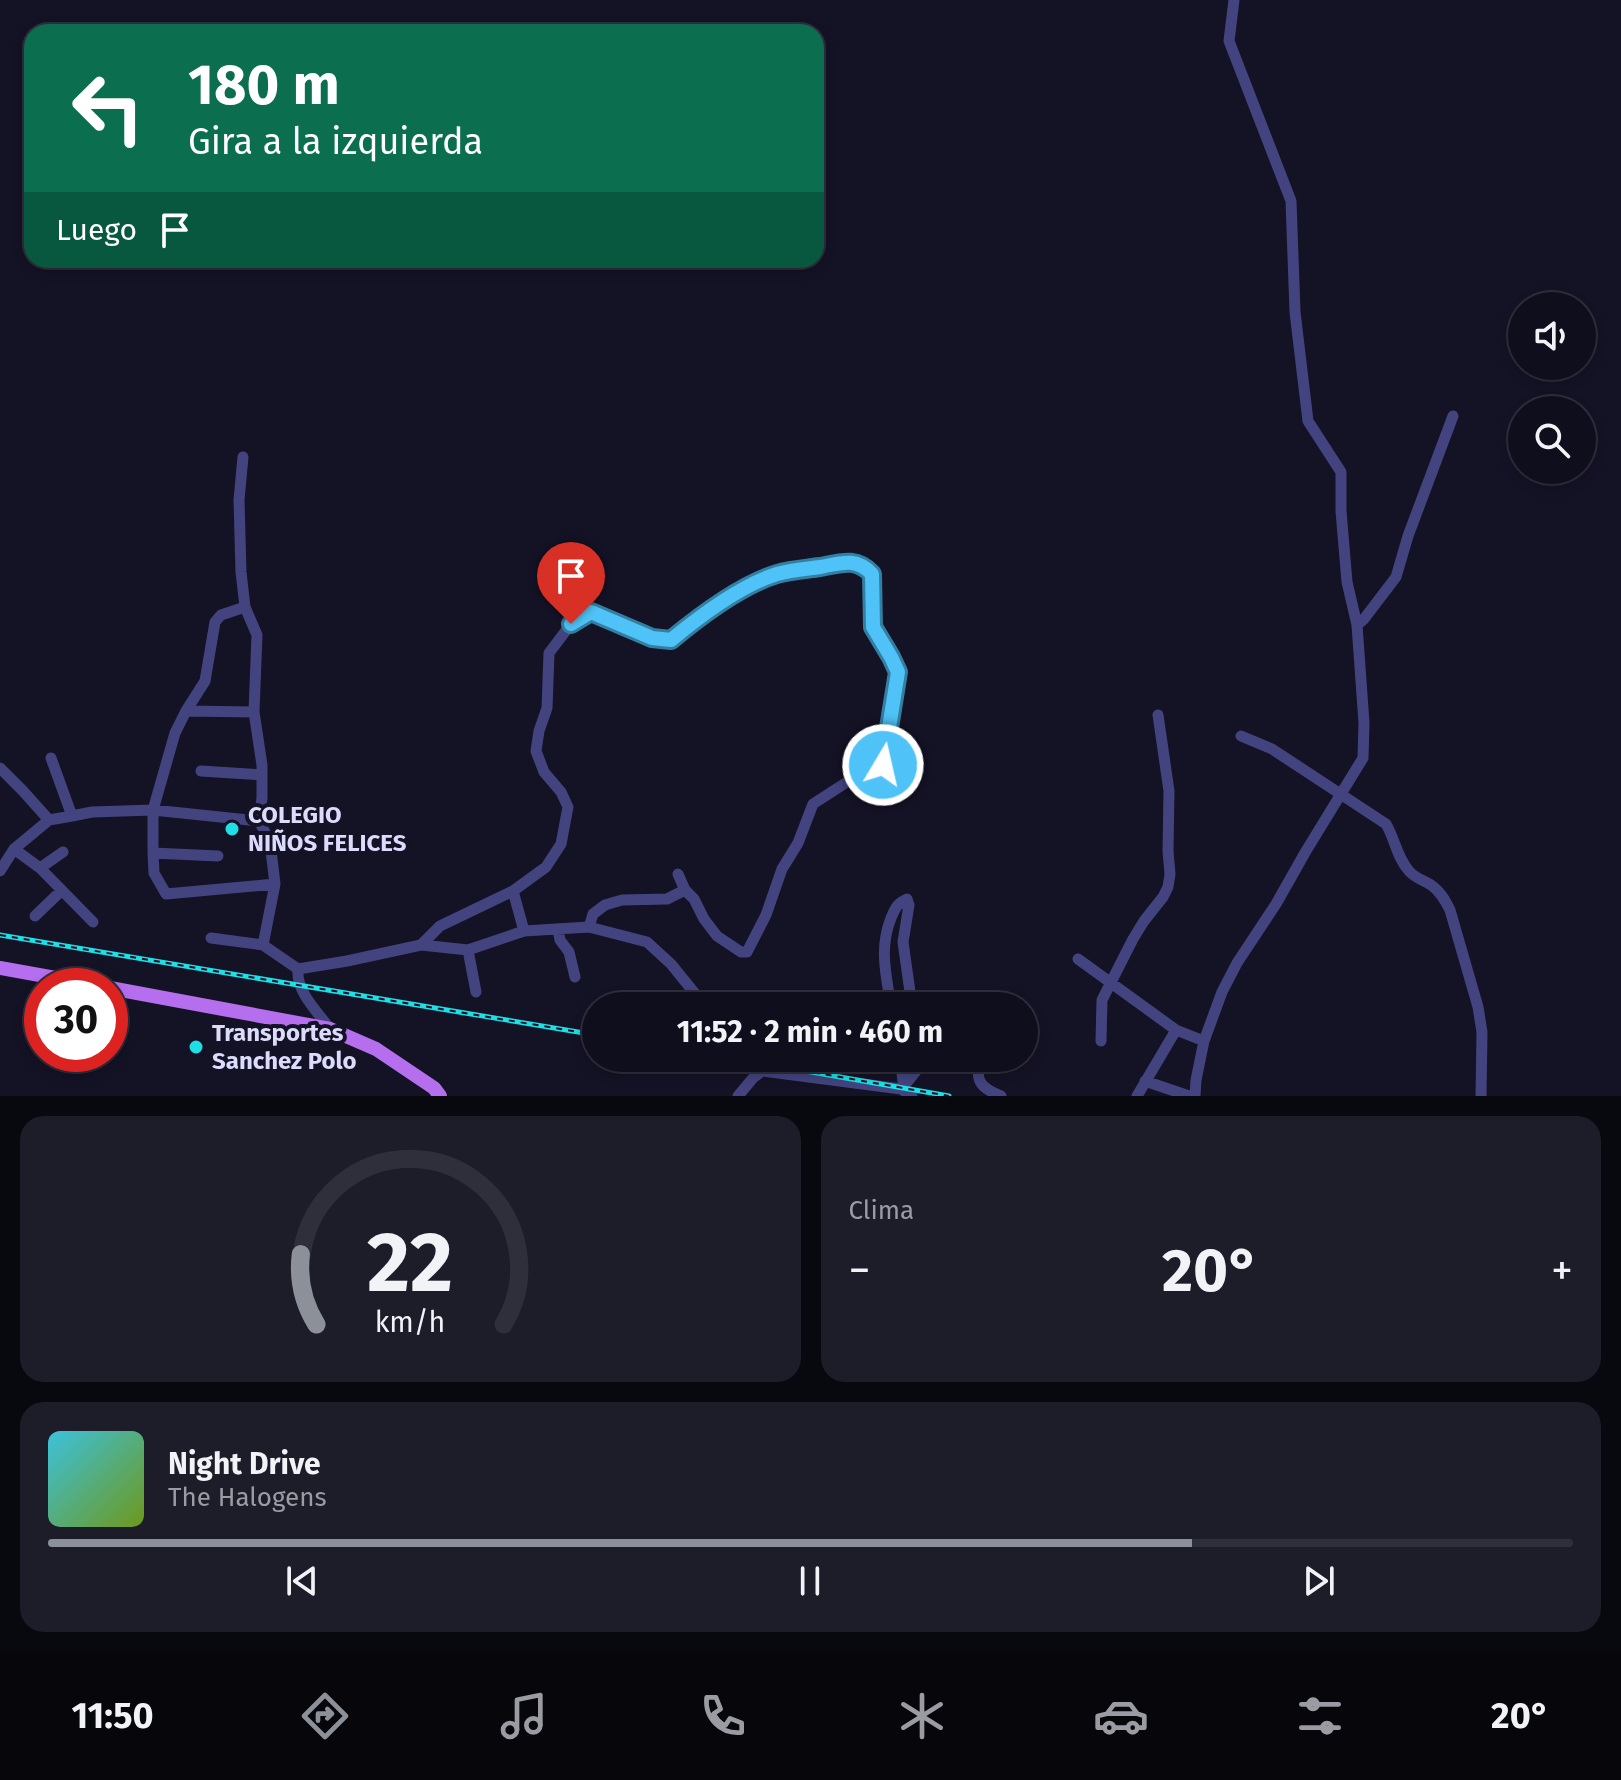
<!DOCTYPE html>
<html lang="es">
<meta charset="utf-8">
<style>
body{margin:0;font-family:"Fira Sans",sans-serif;background:#1d1c29;color:#f1f3f6;height:100vh;display:flex;flex-direction:column;font-size:30px;white-space:nowrap}
*{box-sizing:border-box;margin:0}
p{font-size:26px;color:#9b9ca3}
.icon{flex:none;width:44px;height:44px;fill:none;stroke:currentColor;stroke-width:2;stroke-linecap:round;stroke-linejoin:round}
.map{position:relative;height:1096px;overflow:hidden}
.sheet{display:flex;flex-direction:column;gap:20px;padding:20px;background:#08080f;flex:1}
.sheet>*{flex:none}
.banner{position:absolute;left:24px;top:24px;width:800px;height:244px;border-radius:24px;box-shadow:0 4px 12px #0003,0 0 0 2px #2f2e3b;background:#0b6e4f;color:#fff;overflow:hidden}
.fabs{position:absolute;left:1508px;top:292px;display:grid;gap:16px}
.fabs a{display:grid;place-items:center;width:88px;height:88px;border-radius:50%;background:#0f0e1c;box-shadow:0 4px 12px #0003,0 0 0 2px #2f2e3b;font-size:40px}
.speed{position:absolute;left:24px;top:968px;display:flex;gap:16px;font-size:40px;font-weight:700;text-align:center}
.speed>*{display:grid;place-content:center;width:104px;height:104px;border-radius:50%;background:#0f0e1c;box-shadow:0 4px 12px #0003,0 0 0 2px #2f2e3b;line-height:1}
.speed .limit{border:12px solid #d22;background:#fff;color:#111}
.pin{position:absolute;display:grid;place-items:center;width:68px;height:68px;color:#fff;margin:-82px -34px;border-radius:50% 50% 50% 0;rotate:-45deg;box-shadow:0 0 8px #0007}
.pin .icon{rotate:45deg}
.me{position:absolute;width:88px;margin:-44px;rotate:9deg;stroke-linejoin:round;filter:drop-shadow(0 0 6px #0008)}
.turn{display:flex;align-items:center;gap:28px;height:168px;padding:0 32px;font-size:36px}
.turn .icon{width:104px;height:104px;stroke-width:2.5}
.turn b{display:block;font-size:56px;line-height:68px}
.then{display:flex;align-items:center;height:76px;padding:0 32px;background:#0003;gap:16px;font-size:30px}
.big{font-size:60px;font-weight:700;line-height:1.1}
.sheet .tile{flex:1;display:flex;flex-direction:column;justify-content:center;gap:12px;min-width:0;padding:0 28px;border-radius:24px;background:#1d1c29}
.sheet .dial{align-items:center;gap:0}
.dial svg{height:208px;overflow:visible;fill:none;stroke:#2f2e3b;stroke-width:7;stroke-linecap:round;text-anchor:middle}
.dial text{fill:#f1f3f6;stroke:none}
.song{display:flex;align-items:center;gap:24px}
.cover{width:96px;height:96px;border-radius:12px;background:linear-gradient(135deg,hsl(190 70% 55%),hsl(80 70% 35%))}
.played{height:8px;border-radius:4px;background:linear-gradient(90deg,#8c9099 75%,#2f2e3b 75%)}
.keys{display:flex;justify-content:space-around;direction:ltr}
.heat{display:flex;justify-content:space-between;align-items:center;font-size:44px;direction:ltr}
.sheet .tiles{flex:1;display:grid;gap:20px;grid-template-columns:1fr 1fr}
.tile:last-child{grid-column:span 2}
.trip{position:absolute;left:582px;top:992px;width:456px;height:80px;border-radius:40px;background:#0f0e1c;box-shadow:0 4px 12px #0003,0 0 0 2px #2f2e3b;font-weight:700;line-height:80px;text-align:center}
.menu{display:flex;height:128px;justify-content:space-around;align-items:center;background:#06060b;color:#9b9ca3}
.menu .icon{width:56px;height:56px}
.menu .active{color:#8c9099}
.menu b{font-size:36px;color:#f1f3f6}
.map>svg:first-child{display:block}
.lines{fill:none;stroke-linecap:round;stroke-linejoin:round}
.minor{stroke:#43447f;stroke-width:11}
.major{stroke:#b56eee;stroke-width:14}
.rail-casing{stroke:#1ddfe5;stroke-width:5}
.rail{stroke:#141225;stroke-width:2;stroke-dasharray:6;stroke-linecap:butt}
.route-casing{stroke:#337fa1;stroke-width:20}
.route{stroke:#4fc3f7;stroke-width:14}
.poi-dot{fill:#1ddfe5;stroke:#141225;stroke-width:3}
.labels{text-anchor:middle;dominant-baseline:central;stroke-width:8;stroke-linejoin:round;paint-order:stroke}
.poi-label{font-size:24px;font-weight:bold;fill:#dcdbfb;stroke:#141225;text-anchor:start}
</style>
<div class="map">
<svg width="1621" height="1096" viewBox="0 0 1621 1096">
<rect width="100%" height="100%" fill="#141225"/>
<g class="lines">
<path class="minor" d="M 243,457 L 239,500 L 241,572 L 245,607 L 257,635 L 254,712 L 262,765 L 262,798 L 259,821 L 270,842 L 275,884 L 263,945 L 298,969 C 296,992 317,1011 330,1029
M 245,607 L 221,615 L 215,622 L 205,681 L 186,711 L 175,733 L 153,810 L 153,853 L 154,873 L 166,894 L 275,884
M 1357,625 L 1364,619 L 1396,577 L 1408,536 L 1453,416
M 186,711 L 254,712
M 1241,736 L 1272,749 L 1386,824 C 1395,839 1397,858 1409,871 C 1415,878 1423,880 1431,885 C 1440,891 1445,900 1450,910 L 1478,1007 L 1482,1032 L 1481,1096
M 51,758 L 72,816
M 0,768 L 23,791 L 49,820
M 201,771 L 262,775
M 14,849 L 40,868 L 93,922
M 153,853 L 218,856
M 40,868 L 63,852
M 0,871 L 14,849 L 49,820 L 72,816 L 92,812 L 153,810 L 259,821
M 513,891 L 524,931
M 35,916 L 61,891
M 589,927 L 593,914 L 605,905 L 622,900 L 667,899 L 685,890
M 558,929 L 560,940 L 569,952 L 575,977
M 211,938 L 263,945
M 421,945 L 440,926 L 513,891 L 546,867 L 561,844 L 568,807 L 561,792 L 544,772 L 536,751 L 539,731 L 547,708 L 549,653 L 571,624 L 591,612 L 652,638 L 671,640 C 700,616 741,585 777,574 C 791,570 806,569 820,567 C 841,563 856,556 872,574 L 873,627 L 891,657 L 898,672 L 881,772 L 876,776 L 847,782 L 813,804 L 798,843 L 782,869 L 766,915 L 747,952 L 741,952 L 717,936 L 704,919 L 694,899 L 685,890 L 678,874
M 468,950 L 476,992
M 1078,959 L 1176,1030 L 1204,1041
M 298,969 L 347,961 L 421,945 L 468,950 L 524,931 L 589,927 L 647,942 L 671,964 L 705,1006
M 891,1006 C 886,975 879,948 891,918 C 895,909 897,903 907,899 L 909,905 L 903,942 L 912,1006
M 1101,1041 L 1102,1000 L 1133,939 L 1144,921 L 1163,897 L 1168,887 L 1170,874 L 1168,851 L 1169,791 L 1158,715
M 900,1058 L 904,1089
M 981,1058 C 974,1080 980,1088 1001,1096
M 1145,1081 L 1189,1096
M 904,1086 L 921,1065 L 924,1058
M 738,1096 L 753,1078 L 762,1071 L 901,1089 L 912,1096
M 1137,1096 L 1176,1030
M 1195,1096 L 1196,1080 L 1204,1041 L 1222,992 L 1237,963 L 1276,904 L 1306,851 L 1363,758 L 1364,723 L 1357,625 L 1347,582 L 1341,511 L 1341,472 L 1308,421 L 1295,312 L 1291,201 L 1229,41 L 1234,0"/>
<path class="major" d="M 0,968 L 100,986
M 110,988 L 330,1029 L 376,1049 L 434,1088 L 440,1096"/>
<g class="rail-casing">
<path id="rail" d="M 0,935 L 596,1035
M 731,1058 L 949,1096"/>
</g>
<use href="#rail" class="rail"/>
</g>
<g class="lines">
<g class="route-casing">
<path id="route" d="M 571,624 L 591,612 L 652,638 L 671,640 C 700,616 741,585 777,574 C 791,570 806,569 820,567 C 841,563 856,557 872,574 L 873,627 L 891,657 L 898,672 L 883,765"/>
</g>
<use href="#route" class="route"/>
</g>
<g class="poi-dot">
<circle cx="232" cy="829" r="8"/>
<circle cx="196" cy="1047" r="8"/>
</g>
<g class="labels">
<g class="poi-label">
<text x="248" y="815">COLEGIO<tspan x="248" dy="28">NIÑOS FELICES</tspan></text>
<text x="212" y="1033">Transportes<tspan x="212" dy="28">Sanchez Polo</tspan></text>
</g>
</g>
</svg>
<div class="fabs">
<a><svg class="icon" aria-label="sound" viewBox="0 0 24 24"><path d="M4 9h4l5-4v14l-5-4H4zM17 9q2 3 0 6"/></svg></a>
<a><svg class="icon" aria-label="search" viewBox="0 0 24 24"><circle cx="10" cy="10" r="6"/><path d="M15 15l6 6"/></svg></a>
</div>
<div class="speed"><div class="limit">30</div></div>
<div class="pin" style="left:571px;top:624px;background:#d93025"><svg class="icon" aria-label="arrive" viewBox="0 0 24 24"><path d="M6 21V4h12l-3 4 3 4H6"/></svg></div>
<svg class="me" style="left:883px;top:765px" viewBox="-20 -20 40 40"><circle r="17" fill="#4fc3f7" stroke="#fff" stroke-width="3"/><path d="M0-11L8 9 0 5-8 9z" fill="#fff"/></svg>
<div class="trip">11:52 · 2 min · 460 m</div>
<div class="banner">
<div class="turn"><svg class="icon" aria-label="left" viewBox="0 0 24 24"><path d="M17 20v-9H6M10 6l-5 5 5 5"/></svg><div><b>180 m</b>Gira a la izquierda</div></div>
<div class="then">Luego<svg class="icon" aria-label="arrive" viewBox="0 0 24 24"><path d="M6 21V4h12l-3 4 3 4H6"/></svg></div>
</div>
</div>
<section class="sheet">
<div class="tiles">
<div class="tile dial"><svg viewBox="0 0 100 80">
<path d="M14 69A42 42 0 1 1 86 69"/>
<path d="M14 69A42 42 0 0 1 8 42" stroke="#8c9099"/>
<text x="50" y="56" font-size="32" font-weight="700">22</text>
<text x="50" y="72" font-size="11">km/h</text>
</svg></div>
<div class="tile"><p>Clima</p>
<div class="heat"><a>−</a><b class="big">20°</b><a>+</a></div>
</div>
<div class="tile">
<div class="song"><i class="cover"></i><div><b>Night Drive</b><p>The Halogens</p></div></div>
<div class="played"></div>
<div class="keys"><svg class="icon" aria-label="previous" viewBox="0 0 24 24"><path d="M18 5L8 12l10 7zM5 5v14"/></svg><svg class="icon" aria-label="pause" viewBox="0 0 24 24"><path d="M8 5v14M16 5v14"/></svg><svg class="icon" aria-label="next" viewBox="0 0 24 24"><path d="M6 5l10 7-10 7zM19 5v14"/></svg></div>
</div>
</div>
</section>
<nav class="menu">
<b>11:50</b>
<svg class="icon active" aria-label="directions" viewBox="0 0 24 24"><path d="M12 3l9 9-9 9-9-9zM9 14v-3h6M13 9l2 2-2 2"/></svg>
<svg class="icon" aria-label="music" viewBox="0 0 24 24"><path d="M9 18V5l10-2v13"/><circle cx="6" cy="18" r="3"/><circle cx="16" cy="16" r="3"/></svg>
<svg class="icon" aria-label="phone" viewBox="0 0 24 24"><path d="M5 4h4l2 5-3 2q2 4 5 5l2-3 5 2v4C11 20 4 13 5 4z"/></svg>
<svg class="icon" aria-label="climate" viewBox="0 0 24 24"><path d="M12 3v18M4 7l16 10M4 17L20 7"/></svg>
<svg class="icon" aria-label="car" viewBox="0 0 24 24"><path d="M5 17H2v-5l4-1 3-4h7l3 4 3 1v5h-3M9 17h6M6 11h13"/><circle cx="7" cy="17" r="2"/><circle cx="17" cy="17" r="2"/></svg>
<svg class="icon" aria-label="filters" viewBox="0 0 24 24"><path d="M4 7h16M4 17h16"/><circle cx="9" cy="7" r="2"/><circle cx="15" cy="17" r="2"/></svg>
<b>20°</b>
</nav>
